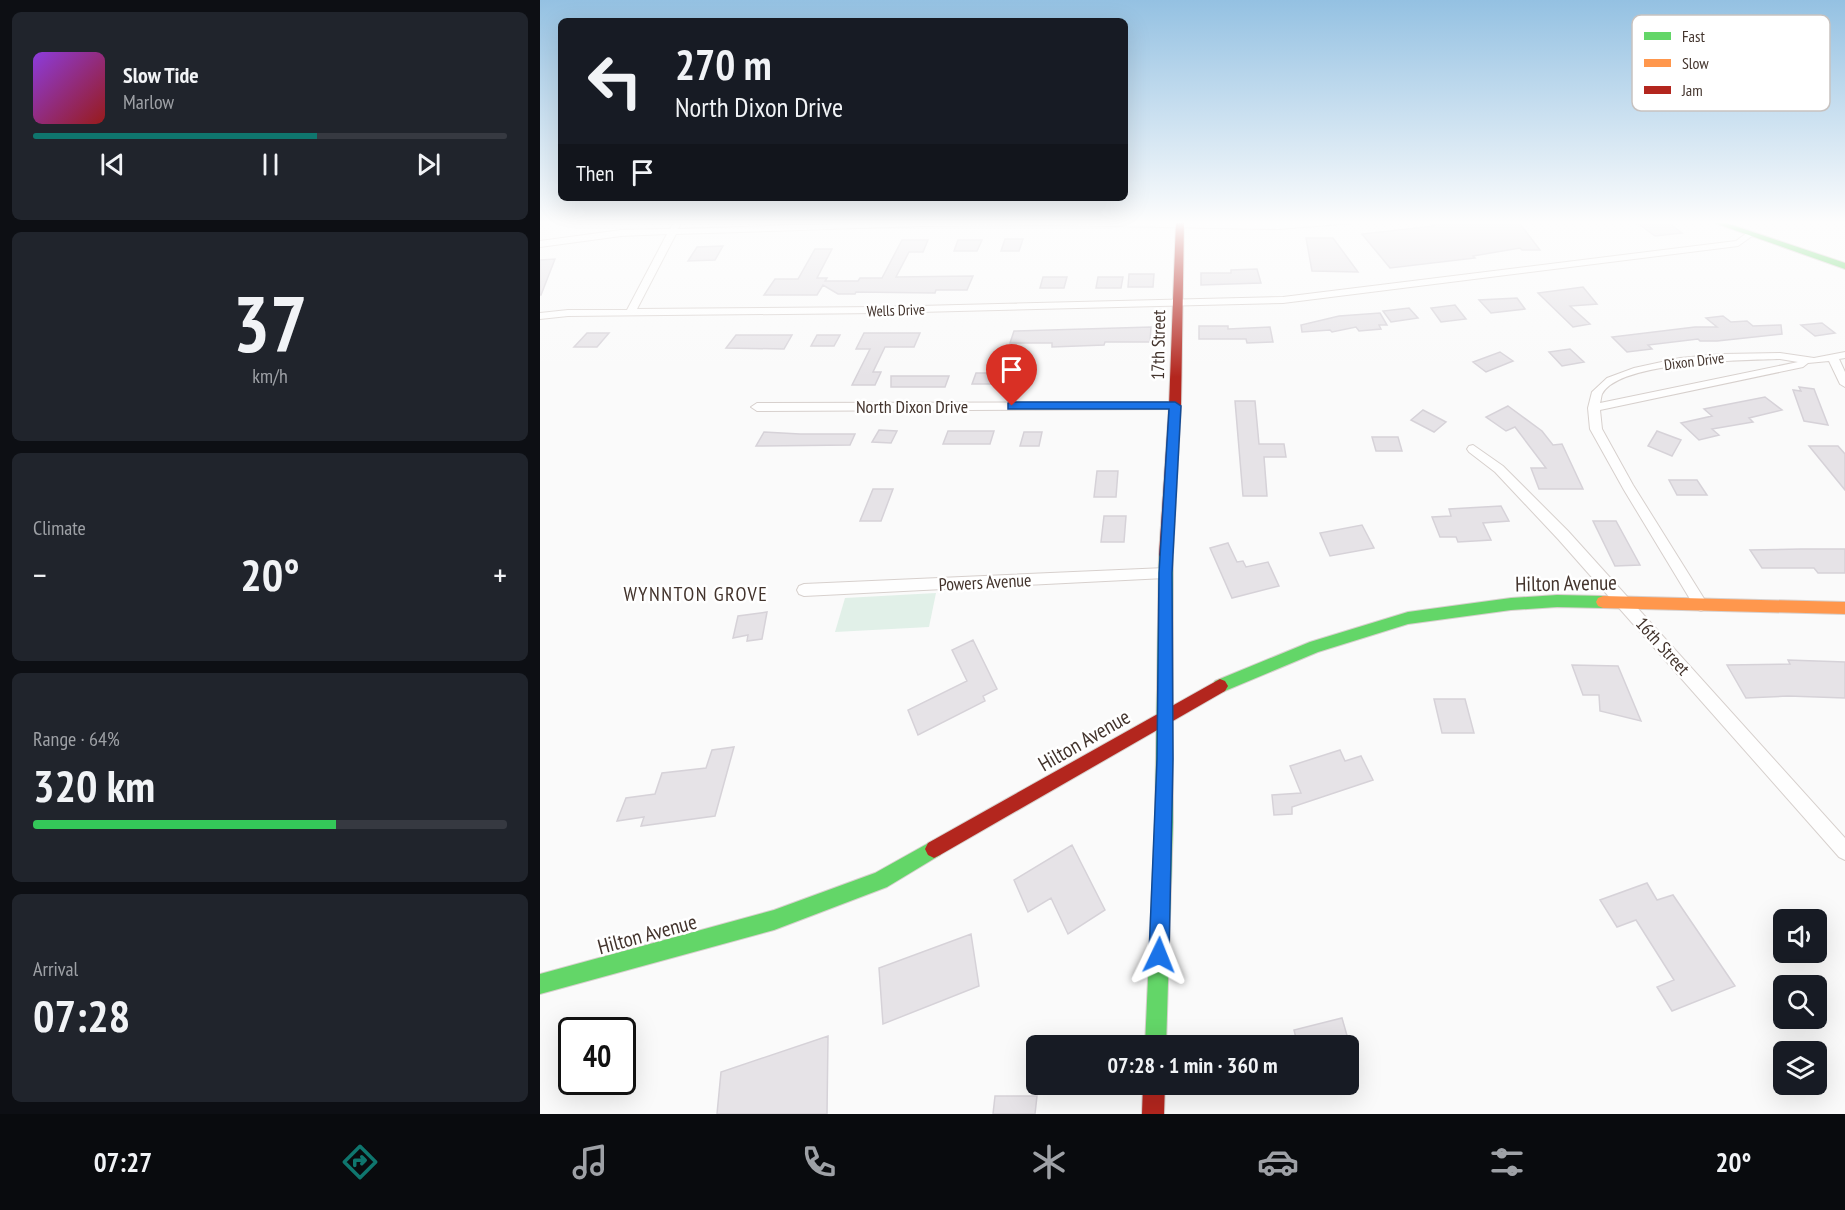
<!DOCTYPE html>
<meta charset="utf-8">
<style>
body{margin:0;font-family:"PT Sans Narrow",sans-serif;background:#20242c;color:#f1f3f6;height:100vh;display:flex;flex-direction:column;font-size:22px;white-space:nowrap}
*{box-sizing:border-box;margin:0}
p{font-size:20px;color:#9ea1a6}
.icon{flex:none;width:33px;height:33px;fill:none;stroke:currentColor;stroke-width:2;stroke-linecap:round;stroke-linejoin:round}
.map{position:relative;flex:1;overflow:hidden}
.sheet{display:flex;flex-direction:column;gap:12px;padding:12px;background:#0d0f14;width:540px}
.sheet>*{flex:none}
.guide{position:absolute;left:18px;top:18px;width:570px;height:183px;border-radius:9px;box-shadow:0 6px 24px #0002;background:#171b24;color:#f1f3f6;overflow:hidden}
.fabs{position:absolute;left:1233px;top:909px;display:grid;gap:12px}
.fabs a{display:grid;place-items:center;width:54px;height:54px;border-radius:9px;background:#171b24;box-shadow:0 6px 24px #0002;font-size:30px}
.speed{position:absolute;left:18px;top:1017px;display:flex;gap:12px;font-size:30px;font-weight:700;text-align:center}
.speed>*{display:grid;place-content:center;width:78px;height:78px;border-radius:50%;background:#171b24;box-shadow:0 6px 24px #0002;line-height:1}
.speed .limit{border:3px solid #111;border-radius:9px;background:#fff;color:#111}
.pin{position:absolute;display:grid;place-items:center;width:51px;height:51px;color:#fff;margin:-62px -26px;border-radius:50% 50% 50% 0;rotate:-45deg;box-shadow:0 0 6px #0007}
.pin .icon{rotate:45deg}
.me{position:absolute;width:66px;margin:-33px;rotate:2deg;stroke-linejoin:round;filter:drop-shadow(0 0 4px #0008)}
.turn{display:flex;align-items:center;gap:21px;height:126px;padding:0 18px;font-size:27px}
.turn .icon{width:78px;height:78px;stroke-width:2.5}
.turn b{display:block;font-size:42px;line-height:51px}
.then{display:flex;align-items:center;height:57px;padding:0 18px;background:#0003;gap:12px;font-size:22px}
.big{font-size:45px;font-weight:600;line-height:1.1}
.sheet .widget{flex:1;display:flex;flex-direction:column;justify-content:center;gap:9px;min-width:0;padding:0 21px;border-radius:9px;background:#20242c}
.sheet .dial{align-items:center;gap:0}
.dial b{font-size:78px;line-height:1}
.song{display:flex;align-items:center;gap:18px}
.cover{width:72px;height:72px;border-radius:9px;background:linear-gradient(135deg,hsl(270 70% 55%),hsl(0 70% 35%))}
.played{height:6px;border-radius:3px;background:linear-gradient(90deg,#0f766e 60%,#363941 60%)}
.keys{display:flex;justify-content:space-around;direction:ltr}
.heat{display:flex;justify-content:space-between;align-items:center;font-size:33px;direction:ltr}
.charge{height:9px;border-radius:4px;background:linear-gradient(90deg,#34c759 64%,#363941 0)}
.trip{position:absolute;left:486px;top:1035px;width:333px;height:60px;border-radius:9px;background:#171b24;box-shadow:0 6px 24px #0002;font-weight:600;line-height:60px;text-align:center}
.tabs{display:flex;height:96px;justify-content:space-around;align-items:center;background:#090b0e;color:#9ea1a6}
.tabs .icon{width:42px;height:42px}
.tabs .selected{color:#0f766e}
.tabs b{font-size:27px;color:#f1f3f6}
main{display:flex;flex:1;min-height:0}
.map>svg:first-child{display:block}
.green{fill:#e1f0e8}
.building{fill:#e6e3e7;stroke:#d6d2d8;stroke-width:1.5}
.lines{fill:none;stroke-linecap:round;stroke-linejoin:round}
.street-casing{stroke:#d7d0cd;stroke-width:2}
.fast-casing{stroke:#d7d0cd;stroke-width:2}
.slow-casing{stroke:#d7d0cd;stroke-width:2}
.jam-casing{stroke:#d7d0cd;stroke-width:2}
.street{fill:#fefefe;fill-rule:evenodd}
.fast{fill:#63d668;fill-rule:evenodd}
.slow{fill:#ff974d;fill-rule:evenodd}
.jam{fill:#b3261e;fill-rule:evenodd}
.route{fill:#1a73e8;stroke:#114b97;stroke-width:1.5}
.labels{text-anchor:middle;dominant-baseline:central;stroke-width:5;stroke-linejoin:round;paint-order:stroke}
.far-street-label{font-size:15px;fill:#43342d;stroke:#fff}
.street-label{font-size:18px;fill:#43342d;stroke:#fff}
.neighbourhood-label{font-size:20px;letter-spacing:1.5px;fill:#43342d;stroke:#fff}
.near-street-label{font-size:21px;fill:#43342d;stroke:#fff}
.key{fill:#fff;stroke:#c7c2c0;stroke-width:1.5}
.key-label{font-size:16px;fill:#43342d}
</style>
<main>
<section class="sheet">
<div class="widget">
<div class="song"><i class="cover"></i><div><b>Slow Tide</b><p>Marlow</p></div></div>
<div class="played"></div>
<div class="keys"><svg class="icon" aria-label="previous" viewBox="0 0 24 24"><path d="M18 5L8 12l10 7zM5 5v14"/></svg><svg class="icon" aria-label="pause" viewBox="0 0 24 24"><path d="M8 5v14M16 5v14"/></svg><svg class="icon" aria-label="next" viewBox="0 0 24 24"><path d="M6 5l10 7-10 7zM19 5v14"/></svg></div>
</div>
<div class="widget dial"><b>37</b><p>km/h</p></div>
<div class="widget"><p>Climate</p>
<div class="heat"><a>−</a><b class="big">20°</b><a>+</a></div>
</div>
<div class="widget"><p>Range · 64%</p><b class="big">320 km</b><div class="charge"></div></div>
<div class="widget"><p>Arrival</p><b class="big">07:28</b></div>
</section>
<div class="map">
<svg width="1305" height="1114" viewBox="0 0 1305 1114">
<rect width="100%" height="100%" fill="#fafafa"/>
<path class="green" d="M 396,593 L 389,627 L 295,632 L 305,598 Z"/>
<path class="building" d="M 920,221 L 978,221 L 1000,250 L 982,250 L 980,248 L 933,256 L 935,258 L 850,268 L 822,234 L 894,226 L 892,224 Z
M 1126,221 L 1142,233 L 1115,236 L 1099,224 Z
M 766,238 L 793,238 L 818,272 L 772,271 Z
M 465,239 L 483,239 L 479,251 L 461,251 Z
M 362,240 L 388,240 L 383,252 L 369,252 L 356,277 L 433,276 L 427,290 L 396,290 L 395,293 L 316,292 L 315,294 L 298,294 L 283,285 L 277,295 L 224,295 L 235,279 L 258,279 L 275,249 L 292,249 L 277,278 L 287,278 L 285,281 L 318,281 L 320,278 L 342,278 Z
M 418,240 L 442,240 L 437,251 L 414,251 Z
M 183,246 L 175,260 L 148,261 L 157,247 Z
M 15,259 L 1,295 L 0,295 L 0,260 Z
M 717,269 L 721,283 L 661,285 L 661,273 L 691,273 L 691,270 Z
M 589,274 L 614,274 L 613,287 L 588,287 Z
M 503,277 L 527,277 L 524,288 L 500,288 Z
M 558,277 L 583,277 L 581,288 L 556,288 Z
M 1043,287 L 1057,304 L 1030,306 L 1050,324 L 1033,327 L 998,293 Z
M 977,298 L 985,309 L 951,313 L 939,300 Z
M 915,305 L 926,319 L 901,322 L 891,308 Z
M 869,308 L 878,318 L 851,322 L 843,311 Z
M 840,313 L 847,325 L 839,325 L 841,329 L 819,331 L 816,327 L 792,332 L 790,330 L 762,332 L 761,325 L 799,316 Z
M 1183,316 L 1191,322 L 1207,321 L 1213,326 L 1241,325 L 1242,334 L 1177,341 L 1160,341 L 1158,339 L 1108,345 L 1112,349 L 1087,352 L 1072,337 L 1155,327 L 1177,327 L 1166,318 Z
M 1282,323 L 1295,333 L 1275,336 L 1261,325 Z
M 659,326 L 688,326 L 688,329 L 730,327 L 733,342 L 707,343 L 706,339 L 659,339 Z
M 611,327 L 610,342 L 565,342 L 564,345 L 512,347 L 512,343 L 470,343 L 474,331 Z
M 47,333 L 69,333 L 57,347 L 34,347 Z
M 324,333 L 380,333 L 374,347 L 345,347 L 333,372 L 341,372 L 335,385 L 312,385 L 330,349 L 316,349 Z
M 196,335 L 252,335 L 244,349 L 186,348 Z
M 277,335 L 300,335 L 294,346 L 271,346 Z
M 1030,349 L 1044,362 L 1022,366 L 1009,352 Z
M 960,352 L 973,361 L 946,372 L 933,362 Z
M 436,373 L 460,373 L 457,384 L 432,384 Z
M 351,376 L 409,376 L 405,387 L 351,387 Z
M 1259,387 L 1274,389 L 1288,425 L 1264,421 L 1253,390 L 1261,391 Z
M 1225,397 L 1242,410 L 1209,418 L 1213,422 L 1172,429 L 1179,435 L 1159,440 L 1141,423 L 1172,416 L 1164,409 Z
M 695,401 L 715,401 L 719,444 L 744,444 L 746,457 L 724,457 L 727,496 L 703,496 Z
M 968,406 L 1002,431 L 1013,445 L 1022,444 L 1043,489 L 999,489 L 991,468 L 1006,468 L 975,427 L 966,431 L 946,417 Z
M 883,410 L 906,422 L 894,432 L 871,420 Z
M 339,430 L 357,431 L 351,443 L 332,442 Z
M 408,431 L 454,431 L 450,444 L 403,444 Z
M 1117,431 L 1141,440 L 1132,456 L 1108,446 Z
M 224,432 L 260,434 L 315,434 L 310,445 L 216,446 Z
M 484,432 L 502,432 L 499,446 L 480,446 Z
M 832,437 L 858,437 L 862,451 L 836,451 Z
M 1269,446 L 1298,446 L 1305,454 L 1305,490 Z
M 557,471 L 578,471 L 576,497 L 554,497 Z
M 1129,480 L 1157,480 L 1167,495 L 1137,495 Z
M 333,489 L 353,489 L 341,521 L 320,521 Z
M 961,506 L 969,521 L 943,523 L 951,540 L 918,542 L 916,537 L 900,537 L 892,517 L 911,516 L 909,509 Z
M 564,516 L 586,516 L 584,542 L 561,542 Z
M 1053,521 L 1076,521 L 1100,565 L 1075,566 Z
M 822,525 L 834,548 L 790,556 L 780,533 Z
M 688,543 L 697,562 L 703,561 L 706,567 L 728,562 L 739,586 L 692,598 L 670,548 Z
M 1261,549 L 1305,549 L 1305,573 L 1278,573 L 1274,568 L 1222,568 L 1210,550 Z
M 227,612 L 222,639 L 207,641 L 208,635 L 193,638 L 198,616 Z
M 433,640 L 457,689 L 443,696 L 445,701 L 378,735 L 368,710 L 427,681 L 412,650 Z
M 1248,660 L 1305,662 L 1305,698 L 1248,696 L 1206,698 L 1187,665 L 1250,664 Z
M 1032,665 L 1078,666 L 1101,721 L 1060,711 L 1059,695 L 1043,695 Z
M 894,699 L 925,699 L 934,733 L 902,733 Z
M 194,747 L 175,816 L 101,826 L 104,817 L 77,821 L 86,798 L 115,794 L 122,773 L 166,768 L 172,750 Z
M 800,750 L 805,761 L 821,756 L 833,780 L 752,807 L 752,814 L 734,815 L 732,795 L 761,793 L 750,766 Z
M 532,845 L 565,910 L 528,934 L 511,898 L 488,912 L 474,880 Z
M 1107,883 L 1117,900 L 1133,895 L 1195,986 L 1132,1011 L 1117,987 L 1134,980 L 1096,920 L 1077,927 L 1060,900 Z
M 431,934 L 439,986 L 343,1024 L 339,968 Z
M 802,1018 L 810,1046 L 758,1046 L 754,1030 Z
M 288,1036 L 287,1114 L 177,1114 L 181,1072 Z
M 455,1096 L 497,1096 L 495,1114 L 453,1114 Z"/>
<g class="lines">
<g class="street-casing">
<path id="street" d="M 134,221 L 142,221 L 138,229 L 379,221 L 738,223 L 818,221 L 814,223 L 738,229 L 513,225 L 381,226 L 136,234 L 97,309 L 339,307 L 743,297 L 1196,241 L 1208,232 L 1215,234 L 1198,246 L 743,303 L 339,313 L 28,316 L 0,319 L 0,313 L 28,310 L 87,310 L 127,234 L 81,236 L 0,247 L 0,241 L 81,230 L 130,229 Z
M 1305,352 L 1305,358 L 1299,359 L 1305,372 L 1305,387 L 1300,384 L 1289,361 L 1268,363 L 1263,367 L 1060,410 L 1062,429 L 1093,485 L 1168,605 L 1166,609 L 1161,611 L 1156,609 L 1084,490 L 1050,429 L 1048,408 L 1052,392 L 1067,378 L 1094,368 L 1140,358 L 1183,354 L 1240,353 L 1274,358 ZM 1240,359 L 1258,362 L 1060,403 C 1061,400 1061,397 1062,394 C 1079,361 1206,360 1240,359 Z
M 635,402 L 641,406 L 639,409 L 217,411 L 211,407 L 217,403 Z
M 933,445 L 963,466 L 1028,531 L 1305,838 L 1305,860 L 1299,857 L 1018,539 L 955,472 L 929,452 L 927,449 L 929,446 Z
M 625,568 L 630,569 L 632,573 L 630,577 L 625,578 L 264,596 L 259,594 L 257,590 L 259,586 L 264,584 Z"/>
</g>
<g class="fast-casing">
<path id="fast" d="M 1169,221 L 1180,221 L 1305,263 L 1305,269 Z
M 626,550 L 631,551 L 633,555 L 633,822 L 626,1046 L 605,1046 L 615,822 L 619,555 L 621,551 Z
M 1017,595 L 1063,596 L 1068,598 L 1070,602 L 1068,606 L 1063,608 L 1017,607 L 971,610 L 868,624 L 778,652 L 680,693 L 675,691 L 672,686 L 675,681 L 770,642 L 868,612 L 971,598 Z
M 394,840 L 400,843 L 403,849 L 400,855 L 347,887 L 234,930 L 0,994 L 0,974 L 234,910 L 335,873 Z"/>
</g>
<g class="slow-casing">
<path id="slow" d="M 1063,596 L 1305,602 L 1305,614 L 1063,608 L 1058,606 L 1056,602 L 1058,598 Z"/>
</g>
<g class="jam-casing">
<path id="jam" d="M 636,221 L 644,221 L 641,406 L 633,555 L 631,559 L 621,559 L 619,555 L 629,406 Z
M 680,679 L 685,681 L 688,686 L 685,691 L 400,855 L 394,858 L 388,855 L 385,849 L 388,843 Z
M 603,1084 L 625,1084 L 624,1114 L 602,1114 Z"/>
</g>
<use href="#street" class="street"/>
<use href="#fast" class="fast"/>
<use href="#slow" class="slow"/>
<use href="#jam" class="jam"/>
</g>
<linearGradient id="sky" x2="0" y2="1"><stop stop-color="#94c1e2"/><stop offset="0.59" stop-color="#fdfdfd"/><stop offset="1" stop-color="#fdfdfd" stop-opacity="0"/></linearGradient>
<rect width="1305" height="377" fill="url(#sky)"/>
<path class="route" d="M 472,402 L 635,402 L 641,406 L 632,573 L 633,759 L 629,955 L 626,962 L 619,965 L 612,962 L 609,955 L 617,759 L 619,573 L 629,409 L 468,409 L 468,403 Z"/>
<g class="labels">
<g class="far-street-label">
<text transform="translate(356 310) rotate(-2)">Wells Drive</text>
<text transform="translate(1154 361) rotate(-7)">Dixon Drive</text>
</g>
<g class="street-label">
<text transform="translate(618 345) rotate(-89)">17th Street</text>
<text x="372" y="406">North Dixon Drive</text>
<text transform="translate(445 582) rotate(-3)">Powers Avenue</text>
<text transform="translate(1123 646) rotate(48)">16th Street</text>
</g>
<g class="neighbourhood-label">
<text x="156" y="594">WYNNTON GROVE</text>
</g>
<g class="near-street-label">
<text transform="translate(1026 583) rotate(-1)">Hilton Avenue</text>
<text transform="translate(544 740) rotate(-30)">Hilton Avenue</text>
<text transform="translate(107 934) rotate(-15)">Hilton Avenue</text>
</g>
</g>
<rect x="1092" y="15" width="198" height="96" rx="9" class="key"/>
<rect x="1104" y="32" width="27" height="8" fill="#63d668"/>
<rect x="1104" y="59" width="27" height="8" fill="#ff974d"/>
<rect x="1104" y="86" width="27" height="8" fill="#b3261e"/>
<g class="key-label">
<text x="1142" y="42">Fast</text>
<text x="1142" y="69">Slow</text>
<text x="1142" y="96">Jam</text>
</g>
</svg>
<div class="fabs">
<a><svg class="icon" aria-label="sound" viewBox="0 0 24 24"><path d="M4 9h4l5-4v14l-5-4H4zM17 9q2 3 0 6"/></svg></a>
<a><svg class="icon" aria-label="search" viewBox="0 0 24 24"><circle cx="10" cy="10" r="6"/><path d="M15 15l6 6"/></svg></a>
<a><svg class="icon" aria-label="layers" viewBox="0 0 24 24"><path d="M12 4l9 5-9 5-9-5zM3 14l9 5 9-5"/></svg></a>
</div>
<div class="speed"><div class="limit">40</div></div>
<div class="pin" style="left:472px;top:406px;background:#d93025"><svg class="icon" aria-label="arrive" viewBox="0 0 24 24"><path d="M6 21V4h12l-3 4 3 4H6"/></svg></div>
<svg class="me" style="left:619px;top:955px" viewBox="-20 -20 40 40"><path d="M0-17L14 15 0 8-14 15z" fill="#1a73e8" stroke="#fff" stroke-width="4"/></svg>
<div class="trip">07:28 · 1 min · 360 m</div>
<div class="guide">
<div class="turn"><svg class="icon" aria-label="left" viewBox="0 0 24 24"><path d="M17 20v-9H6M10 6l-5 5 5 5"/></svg><div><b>270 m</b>North Dixon Drive</div></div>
<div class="then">Then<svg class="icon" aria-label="arrive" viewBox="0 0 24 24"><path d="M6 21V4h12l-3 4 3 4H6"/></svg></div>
</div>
</div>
</main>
<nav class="tabs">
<b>07:27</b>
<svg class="icon selected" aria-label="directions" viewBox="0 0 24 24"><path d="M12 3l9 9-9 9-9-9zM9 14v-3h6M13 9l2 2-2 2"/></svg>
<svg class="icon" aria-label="music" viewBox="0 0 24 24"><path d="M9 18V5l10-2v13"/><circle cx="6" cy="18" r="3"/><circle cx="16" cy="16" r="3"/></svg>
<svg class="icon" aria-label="phone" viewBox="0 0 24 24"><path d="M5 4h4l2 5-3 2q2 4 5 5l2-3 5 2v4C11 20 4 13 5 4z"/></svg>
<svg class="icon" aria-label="climate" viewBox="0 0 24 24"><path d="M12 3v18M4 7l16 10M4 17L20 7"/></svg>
<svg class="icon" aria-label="car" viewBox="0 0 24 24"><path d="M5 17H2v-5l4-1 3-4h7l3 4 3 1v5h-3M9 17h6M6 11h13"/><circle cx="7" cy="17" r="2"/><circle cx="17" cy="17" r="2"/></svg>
<svg class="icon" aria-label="filters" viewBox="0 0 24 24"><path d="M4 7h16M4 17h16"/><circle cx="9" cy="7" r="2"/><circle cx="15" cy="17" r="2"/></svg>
<b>20°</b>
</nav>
